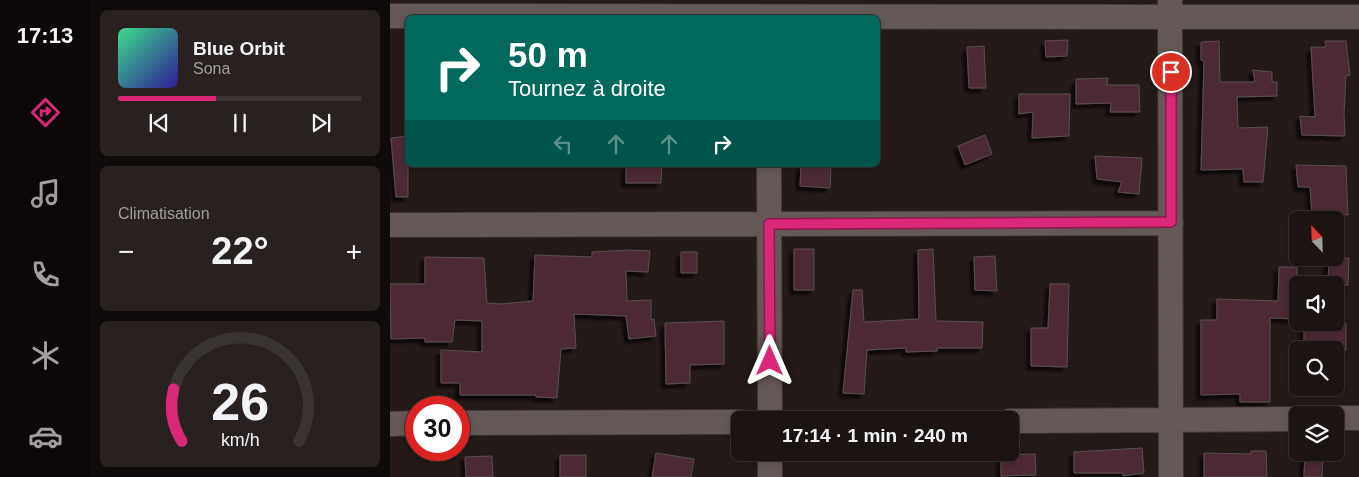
<!DOCTYPE html>
<html lang="fr">
<meta charset="utf-8">
<style>
body{margin:0;font-family:Helvetica,sans-serif;background:#282120;color:#f1f3f6;height:100vh;display:flex;flex-direction:column;font-size:19px;white-space:nowrap}
*{box-sizing:border-box;margin:0}
p{font-size:16px;color:#a09e9f}
.icon{flex:none;width:28px;height:28px;fill:none;stroke:currentColor;stroke-width:2;stroke-linecap:round;stroke-linejoin:round}
.map{position:relative;flex:1;overflow:hidden}
.drawer{display:flex;flex-direction:column;gap:10px;padding:10px;background:#0f0b0a;width:300px}
.drawer>*{flex:none}
.top-card{position:absolute;left:15px;top:15px;width:475px;height:152px;border-radius:8px;box-shadow:0 2px 8px #0003,0 0 0 1px #393332;background:#00695c;color:#fff;overflow:hidden}
.needle{width:32px;rotate:337deg}
.controls{position:absolute;left:899px;top:211px;display:grid;gap:10px}
.controls a{display:grid;place-items:center;width:55px;height:55px;border-radius:8px;background:#1b1412;box-shadow:0 2px 8px #0003,0 0 0 1px #393332;font-size:25px}
.speed{position:absolute;left:15px;top:396px;display:flex;gap:10px;font-size:25px;font-weight:700;text-align:center}
.speed>*{display:grid;place-content:center;width:65px;height:65px;border-radius:50%;background:#1b1412;box-shadow:0 2px 8px #0003,0 0 0 1px #393332;line-height:1}
.speed .limit{border:8px solid #d22;background:#fff;color:#111}
.pin{position:absolute;display:grid;place-items:center;width:42px;height:42px;color:#fff;margin:-21px;border:2px solid #fff;border-radius:50%;box-shadow:0 1px 5px #0007}
.me{position:absolute;width:55px;margin:-28px;rotate:0deg;stroke-linejoin:round;filter:drop-shadow(0 0 4px #0008)}
.turn{display:flex;align-items:center;gap:18px;height:105px;padding:0 20px;font-size:22px}
.turn .icon{width:65px;height:65px;stroke-width:2.5}
.turn b{display:block;font-size:35px;line-height:42px}
.lanes{display:flex;align-items:center;height:48px;padding:0 20px;background:#0003;justify-content:center;gap:25px;direction:ltr}
.lanes .off{opacity:.35}
.big{font-size:38px;font-weight:800;line-height:1.1}
.drawer .tile{flex:1;display:flex;flex-direction:column;justify-content:center;gap:8px;min-width:0;padding:0 18px;border-radius:8px;background:#282120}
.drawer .dial{align-items:center;gap:0}
.dial svg{height:130px;overflow:visible;fill:none;stroke:#393332;stroke-width:7;stroke-linecap:round;text-anchor:middle}
.dial text{fill:#f1f3f6;stroke:none}
.song{display:flex;align-items:center;gap:15px}
.cover{width:60px;height:60px;border-radius:8px;background:linear-gradient(135deg,hsl(150 70% 55%),hsl(250 70% 35%))}
.played{height:5px;border-radius:2px;background:linear-gradient(90deg,#db2777 40%,#393332 40%)}
.keys{display:flex;justify-content:space-around;direction:ltr}
.heat{display:flex;justify-content:space-between;align-items:center;font-size:28px;direction:ltr}
.trip{position:absolute;left:341px;top:411px;width:288px;height:50px;border-radius:8px;background:#1b1412;box-shadow:0 2px 8px #0003,0 0 0 1px #393332;font-weight:800;line-height:50px;text-align:center}
main{display:flex;flex:1;min-height:0}
.dock{display:flex;flex-direction:column;width:90px;justify-content:space-around;align-items:center;background:#0b0807;color:#a09e9f}
.dock .icon{width:35px;height:35px}
.dock .selected{color:#db2777}
.dock b{font-size:22px;color:#f1f3f6}
.map>svg:first-child{display:block}
.building{fill:#4c2c35;stroke:#5a4e51;filter:url(#shadow)}
.lines{fill:none;stroke-linecap:round;stroke-linejoin:round}
.minor-casing{stroke:#3d3534;stroke-width:26}
.minor{stroke:#655957;stroke-width:24}
.route-casing{stroke:#8e194d;stroke-width:12}
.route{stroke:#db2777;stroke-width:9}
</style>
<main>
<nav class="dock">
<b>17:13</b>
<svg class="icon selected" aria-label="directions" viewBox="0 0 24 24"><path d="M12 3l9 9-9 9-9-9zM9 14v-3h6M13 9l2 2-2 2"/></svg>
<svg class="icon" aria-label="music" viewBox="0 0 24 24"><path d="M9 18V5l10-2v13"/><circle cx="6" cy="18" r="3"/><circle cx="16" cy="16" r="3"/></svg>
<svg class="icon" aria-label="phone" viewBox="0 0 24 24"><path d="M5 4h4l2 5-3 2q2 4 5 5l2-3 5 2v4C11 20 4 13 5 4z"/></svg>
<svg class="icon" aria-label="climate" viewBox="0 0 24 24"><path d="M12 3v18M4 7l16 10M4 17L20 7"/></svg>
<svg class="icon" aria-label="car" viewBox="0 0 24 24"><path d="M5 17H2v-5l4-1 3-4h7l3 4 3 1v5h-3M9 17h6M6 11h13"/><circle cx="7" cy="17" r="2"/><circle cx="17" cy="17" r="2"/></svg>
</nav>
<section class="drawer">
<div class="tile">
<div class="song"><i class="cover"></i><div><b>Blue Orbit</b><p>Sona</p></div></div>
<div class="played"></div>
<div class="keys"><svg class="icon" aria-label="previous" viewBox="0 0 24 24"><path d="M18 5L8 12l10 7zM5 5v14"/></svg><svg class="icon" aria-label="pause" viewBox="0 0 24 24"><path d="M8 5v14M16 5v14"/></svg><svg class="icon" aria-label="next" viewBox="0 0 24 24"><path d="M6 5l10 7-10 7zM19 5v14"/></svg></div>
</div>
<div class="tile"><p>Climatisation</p>
<div class="heat"><a>−</a><b class="big">22°</b><a>+</a></div>
</div>
<div class="tile dial"><svg viewBox="0 0 100 80">
<path d="M14 69A42 42 0 1 1 86 69"/>
<path d="M14 69A42 42 0 0 1 9 37" stroke="#db2777"/>
<text x="50" y="56" font-size="32" font-weight="700">26</text>
<text x="50" y="72" font-size="11">km/h</text>
</svg></div>
</section>
<div class="map">
<svg width="969" height="477" viewBox="0 0 969 477">
<defs>
<filter id="shadow"><feDropShadow dx="-4.5" dy="4.5" stdDeviation="1" flood-color="#0009"/></filter>
</defs>
<rect width="100%" height="100%" fill="#241a18"/>
<path class="building" d="M 678,40 L 677,56 L 656,57 L 655,41 Z
M 829,41 L 830,82 L 865,82 L 863,70 L 882,72 L 882,82 L 887,82 L 887,96 L 847,97 L 848,128 L 878,127 L 873,182 L 854,182 L 853,169 L 811,170 L 814,61 L 811,60 L 811,42 Z
M 935,41 L 956,41 L 960,75 L 956,76 L 954,114 L 955,136 L 912,135 L 910,116 L 925,117 L 921,47 L 936,47 Z
M 594,46 L 596,88 L 579,88 L 577,47 Z
M 718,78 L 717,85 L 749,85 L 750,112 L 720,112 L 721,103 L 686,104 L 686,79 Z
M 629,94 L 680,94 L 679,136 L 642,138 L 643,112 L 629,114 Z
M 595,135 L 602,154 L 575,165 L 568,146 Z
M 18,136 L 18,197 L 6,197 L 1,138 Z
M 705,156 L 752,158 L 749,194 L 728,192 L 732,182 L 707,179 Z
M 236,165 L 272,165 L 271,183 L 236,183 Z
M 411,165 L 441,165 L 440,188 L 410,186 Z
M 906,165 L 956,166 L 958,215 L 922,214 L 920,187 L 908,187 Z
M 404,249 L 424,249 L 424,290 L 404,290 Z
M 543,249 L 546,321 L 593,322 L 592,348 L 547,348 L 547,351 L 516,352 L 516,348 L 477,350 L 474,394 L 453,393 L 463,290 L 472,290 L 474,322 L 529,319 L 528,250 Z
M 239,250 L 260,251 L 258,272 L 236,271 L 237,301 L 261,300 L 261,320 L 264,319 L 266,336 L 239,339 L 236,316 L 184,314 L 186,348 L 171,349 L 167,398 L 146,397 L 146,395 L 70,395 L 70,383 L 51,383 L 51,350 L 92,352 L 92,321 L 65,320 L 62,342 L 35,342 L 35,338 L 1,339 L 0,284 L 35,284 L 35,257 L 94,258 L 97,303 L 111,304 L 143,301 L 145,255 L 202,257 L 202,252 Z
M 291,252 L 307,252 L 307,273 L 291,273 Z
M 605,256 L 607,291 L 585,290 L 584,257 Z
M 939,258 L 959,258 L 958,285 L 938,285 Z
M 889,267 L 907,267 L 908,319 L 880,318 L 880,402 L 850,402 L 850,394 L 811,395 L 811,320 L 827,320 L 827,299 L 888,301 Z
M 660,284 L 679,284 L 677,367 L 641,366 L 641,328 L 658,328 Z
M 334,321 L 334,364 L 300,365 L 300,383 L 276,384 L 275,323 Z
M 914,323 L 956,323 L 956,350 L 938,350 L 938,342 L 914,342 Z
M 752,448 L 754,473 L 733,476 L 733,473 L 684,473 L 684,452 Z
M 861,451 L 876,451 L 877,477 L 814,477 L 814,453 L 861,454 Z
M 915,452 L 933,452 L 932,477 L 914,477 Z
M 266,453 L 304,459 L 301,477 L 262,477 Z
M 645,454 L 646,475 L 611,476 L 611,455 Z
M 170,455 L 196,455 L 196,477 L 170,477 Z
M 102,456 L 103,477 L 76,477 L 75,457 Z"/>
<g class="lines">
<g class="minor-casing">
<path id="minor" d="M 780,0 L 781,477
M 0,16 L 969,17
M 379,165 L 380,420
M 0,225 L 781,223
M 945,418 L 969,418
M 620,421 L 908,419
M 69,423 L 350,422
M 0,424 L 26,423
M 380,477 L 380,452"/>
</g>
<use href="#minor" class="minor"/>
</g>
<g class="lines">
<g class="route-casing">
<path id="route" d="M 380,361 L 379,224 L 781,222 L 781,72"/>
</g>
<use href="#route" class="route"/>
</g>
</svg>
<div class="controls">
<a><svg class="needle" viewBox="-14 -14 28 28"><path d="M0-13l5 13h-10z" fill="#e53935"/><path d="M0 13l5-13h-10z" fill="#a09e9f"/></svg></a>
<a><svg class="icon" aria-label="sound" viewBox="0 0 24 24"><path d="M4 9h4l5-4v14l-5-4H4zM17 9q2 3 0 6"/></svg></a>
<a><svg class="icon" aria-label="search" viewBox="0 0 24 24"><circle cx="10" cy="10" r="6"/><path d="M15 15l6 6"/></svg></a>
<a><svg class="icon" aria-label="layers" viewBox="0 0 24 24"><path d="M12 4l9 5-9 5-9-5zM3 14l9 5 9-5"/></svg></a>
</div>
<div class="speed"><div class="limit">30</div></div>
<div class="pin" style="left:781px;top:72px;background:#d93025"><svg class="icon" aria-label="arrive" viewBox="0 0 24 24"><path d="M6 21V4h12l-3 4 3 4H6"/></svg></div>
<svg class="me" style="left:380px;top:361px" viewBox="-20 -20 40 40"><path d="M0-17L14 15 0 8-14 15z" fill="#db2777" stroke="#fff" stroke-width="4"/></svg>
<div class="trip">17:14 · 1 min · 240 m</div>
<div class="top-card">
<div class="turn"><svg class="icon" aria-label="right" viewBox="0 0 24 24"><path d="M7 20v-9h11M14 6l5 5-5 5"/></svg><div><b>50 m</b>Tournez à droite</div></div>
<div class="lanes"><svg class="icon off" aria-label="left" viewBox="0 0 24 24"><path d="M17 20v-9H6M10 6l-5 5 5 5"/></svg><svg class="icon off" aria-label="ahead" viewBox="0 0 24 24"><path d="M12 20V5M6 11l6-6 6 6"/></svg><svg class="icon off" aria-label="ahead" viewBox="0 0 24 24"><path d="M12 20V5M6 11l6-6 6 6"/></svg><svg class="icon" aria-label="right" viewBox="0 0 24 24"><path d="M7 20v-9h11M14 6l5 5-5 5"/></svg></div>
</div>
</div>
</main>
